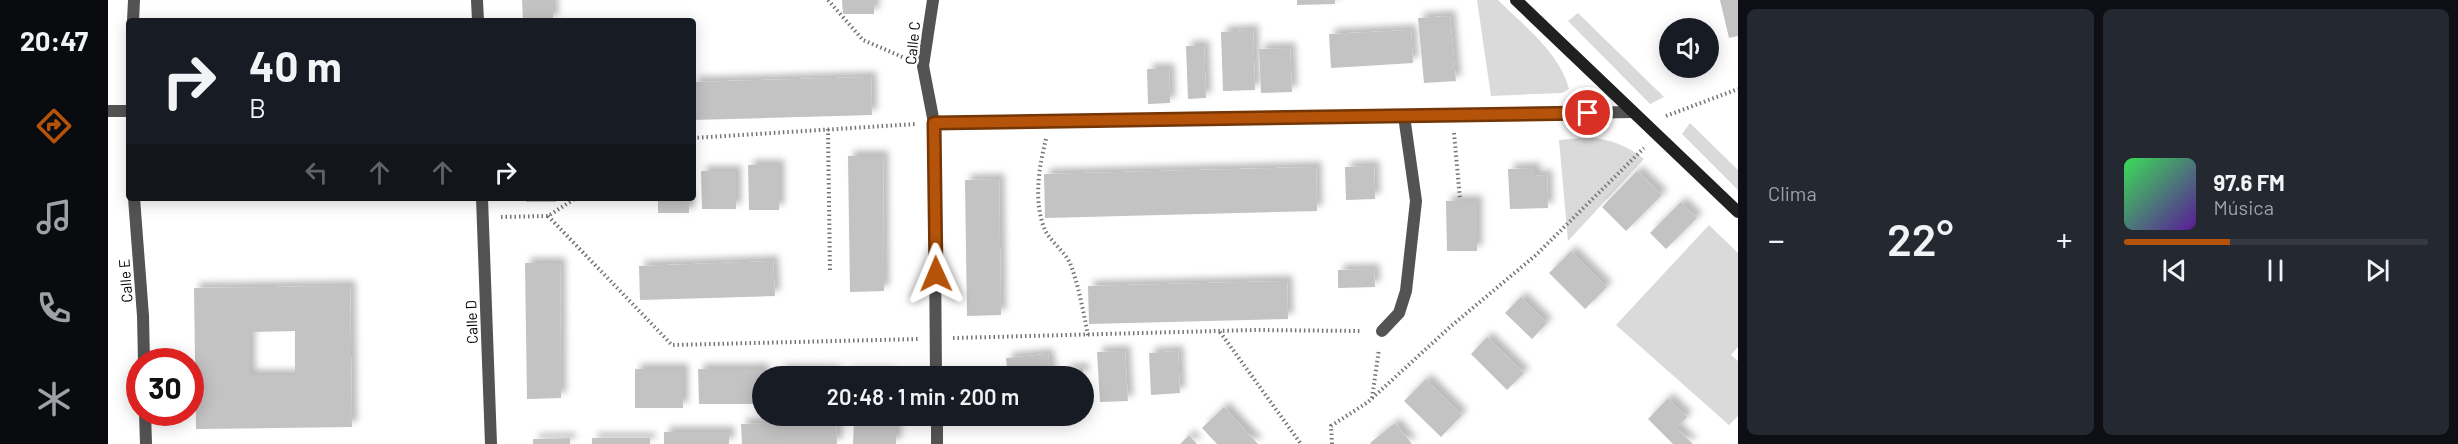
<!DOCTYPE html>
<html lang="es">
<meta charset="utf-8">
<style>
body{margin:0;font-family:Barlow,sans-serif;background:#242831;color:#f1f3f6;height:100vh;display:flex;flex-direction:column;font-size:22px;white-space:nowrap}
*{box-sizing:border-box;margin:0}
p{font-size:20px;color:#9ea1a6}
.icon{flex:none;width:33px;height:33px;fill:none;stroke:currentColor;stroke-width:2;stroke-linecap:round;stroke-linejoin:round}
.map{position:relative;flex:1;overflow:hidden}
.panel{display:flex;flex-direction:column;gap:9px;padding:9px;background:#0d0f14;width:720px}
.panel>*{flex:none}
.top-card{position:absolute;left:18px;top:18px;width:570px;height:183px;border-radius:6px;box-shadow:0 3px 15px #0003;background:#171b24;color:#f1f3f6;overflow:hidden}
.fabs{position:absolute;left:1551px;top:18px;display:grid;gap:12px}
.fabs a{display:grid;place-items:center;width:60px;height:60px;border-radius:50%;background:#171b24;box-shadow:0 3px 15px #0003;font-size:30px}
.speed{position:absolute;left:18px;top:348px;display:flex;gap:12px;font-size:30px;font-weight:700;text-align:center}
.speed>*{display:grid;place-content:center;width:78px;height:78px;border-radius:50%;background:#171b24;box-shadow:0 3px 15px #0003;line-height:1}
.speed .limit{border:9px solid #d22;background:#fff;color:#111}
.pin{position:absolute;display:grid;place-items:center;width:51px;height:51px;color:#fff;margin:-26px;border:3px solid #fff;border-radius:50%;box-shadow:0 2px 6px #0007}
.me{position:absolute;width:66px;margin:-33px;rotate:359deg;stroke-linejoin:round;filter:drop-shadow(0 0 4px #0008)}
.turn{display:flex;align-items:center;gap:21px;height:126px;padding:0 24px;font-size:27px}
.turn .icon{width:78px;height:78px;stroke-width:2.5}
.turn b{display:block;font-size:42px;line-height:51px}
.lanes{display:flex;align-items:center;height:57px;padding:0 24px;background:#0003;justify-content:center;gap:30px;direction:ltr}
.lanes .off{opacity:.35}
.big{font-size:45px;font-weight:600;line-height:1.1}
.panel .card{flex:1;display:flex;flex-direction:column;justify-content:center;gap:9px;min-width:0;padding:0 21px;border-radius:9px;background:#242831}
.song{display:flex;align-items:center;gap:18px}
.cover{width:72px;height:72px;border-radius:9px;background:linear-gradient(135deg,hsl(130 70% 55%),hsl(270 70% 35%))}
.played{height:6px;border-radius:3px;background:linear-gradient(90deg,#b45309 35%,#363941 35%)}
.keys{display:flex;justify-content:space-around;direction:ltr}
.heat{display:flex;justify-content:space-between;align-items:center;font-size:33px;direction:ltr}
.panel .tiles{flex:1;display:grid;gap:9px;grid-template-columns:repeat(2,1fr)}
.trip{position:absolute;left:644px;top:366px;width:342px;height:60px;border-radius:30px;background:#171b24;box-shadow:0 3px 15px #0003;font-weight:600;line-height:60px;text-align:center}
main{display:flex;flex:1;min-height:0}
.tabs{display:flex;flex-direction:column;width:108px;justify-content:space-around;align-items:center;background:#090b0e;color:#9ea1a6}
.tabs .icon{width:42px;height:42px}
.tabs .on{color:#b45309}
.tabs b{font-size:27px;color:#f1f3f6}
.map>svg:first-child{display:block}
.green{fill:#dadada}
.building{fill:#c3c3c3;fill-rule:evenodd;filter:url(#shadow)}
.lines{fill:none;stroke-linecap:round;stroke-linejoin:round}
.path{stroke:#757575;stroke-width:4;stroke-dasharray:1.5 3;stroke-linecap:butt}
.lane{stroke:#535353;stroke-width:12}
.street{stroke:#535353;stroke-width:12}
.secondary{stroke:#202020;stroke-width:12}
.route-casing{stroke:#753606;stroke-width:15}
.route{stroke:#b45309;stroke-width:10}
.labels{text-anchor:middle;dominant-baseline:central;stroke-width:5;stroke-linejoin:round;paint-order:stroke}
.street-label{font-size:15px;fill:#000;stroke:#fff}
</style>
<main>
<nav class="tabs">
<b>20:47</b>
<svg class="icon on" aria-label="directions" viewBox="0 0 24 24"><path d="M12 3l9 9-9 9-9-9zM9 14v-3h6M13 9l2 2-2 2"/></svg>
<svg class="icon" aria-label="music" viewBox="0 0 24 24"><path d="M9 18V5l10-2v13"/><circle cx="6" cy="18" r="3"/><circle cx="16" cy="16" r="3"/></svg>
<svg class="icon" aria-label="phone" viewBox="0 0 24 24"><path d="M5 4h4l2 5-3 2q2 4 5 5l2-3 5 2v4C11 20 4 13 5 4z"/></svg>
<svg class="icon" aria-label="climate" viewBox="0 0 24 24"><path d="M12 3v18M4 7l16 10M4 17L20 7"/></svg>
</nav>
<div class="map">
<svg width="1630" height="444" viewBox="0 0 1630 444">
<defs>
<filter id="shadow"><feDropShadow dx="5.5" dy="-5.5" stdDeviation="3" flood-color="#0004"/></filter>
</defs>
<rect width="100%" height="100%" fill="#fff"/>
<path class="green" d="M 1369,0 L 1390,0 C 1416,26 1452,53 1461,89 L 1454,93 L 1383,96 Z
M 1470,13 L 1556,97 L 1542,104 L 1460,21 Z
M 1582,123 L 1630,170 L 1630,190 L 1574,134 Z
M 1483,137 C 1503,140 1520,146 1536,159 L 1460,241 L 1451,140 Z
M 1601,225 L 1630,253 L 1630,347 L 1623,355 L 1630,361 L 1630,416 L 1621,425 L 1508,325 Z"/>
<path class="building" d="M 414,0 L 445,0 L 445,21 L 415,21 Z
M 734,0 L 766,0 L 766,14 L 735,14 Z
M 1189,0 L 1227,0 L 1227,4 L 1189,5 Z
M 1612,0 L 1630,0 L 1630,36 L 1621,38 Z
M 1342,16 L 1348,81 L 1316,83 L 1310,18 Z
M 1145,30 L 1147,90 L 1115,91 L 1113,32 Z
M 1303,30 L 1305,63 L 1223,68 L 1221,34 Z
M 1078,46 L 1096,46 L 1098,98 L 1080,99 Z
M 1182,48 L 1184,92 L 1153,93 L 1151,49 Z
M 1039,69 L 1061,69 L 1062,103 L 1040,104 Z
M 763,77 L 764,115 L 585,120 L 585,82 Z
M 740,156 L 775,156 L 776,291 L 742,292 Z
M 640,165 L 671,165 L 671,210 L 641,210 Z
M 1266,166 L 1267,199 L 1238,200 L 1237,167 Z
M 1208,167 L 1209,211 L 937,218 L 936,174 Z
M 1427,168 L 1427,176 L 1439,175 L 1440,208 L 1402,209 L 1400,169 Z
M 593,171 L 628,171 L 628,209 L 594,209 Z
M 1529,171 L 1554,195 L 1518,231 L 1494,207 Z
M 891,179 L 893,315 L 859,316 L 857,180 Z
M 418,198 L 448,198 L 448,202 L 418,202 Z
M 550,198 L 581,198 L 581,213 L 550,213 Z
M 1338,201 L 1369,201 L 1369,251 L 1339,251 Z
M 1573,202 L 1589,218 L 1558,249 L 1542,233 Z
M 1463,251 L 1499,287 L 1477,309 L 1441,273 Z
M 665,261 L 667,296 L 532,300 L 531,266 Z
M 417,263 L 452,263 L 453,398 L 419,399 Z
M 1266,269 L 1267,287 L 1230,288 L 1230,270 Z
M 1179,281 L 1180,319 L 981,324 L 980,286 Z
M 242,286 L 244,427 L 88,429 L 86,288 ZM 187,331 L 187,375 L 142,375 L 142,332 Z
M 1413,297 L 1439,323 L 1424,339 L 1397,313 Z
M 1379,337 L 1416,373 L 1399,390 L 1363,354 Z
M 1017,351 L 1020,401 L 992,402 L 989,352 Z
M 1070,351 L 1072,393 L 1043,395 L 1041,353 Z
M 940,354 L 943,376 L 900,376 L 898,358 Z
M 975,368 L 976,376 L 958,376 L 957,370 Z
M 527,369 L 575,369 L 575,408 L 527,408 Z
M 590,369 L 655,369 L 654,404 L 591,404 Z
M 672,370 L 727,371 L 727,376 L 672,376 Z
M 740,373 L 783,373 L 783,376 L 740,376 Z
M 1318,379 L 1354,415 L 1333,437 L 1296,401 Z
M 1560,398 L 1579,417 L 1568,428 L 1585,444 L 1565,444 L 1540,419 Z
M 1116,407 L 1150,444 L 1109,444 L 1094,428 Z
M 728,421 L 729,444 L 634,444 L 633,424 Z
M 746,422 L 788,423 L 788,444 L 745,444 Z
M 1287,423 L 1304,444 L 1263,444 L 1262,443 Z
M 556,432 L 621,432 L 621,444 L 556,444 Z
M 1081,435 L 1089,444 L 1072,444 Z
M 462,438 L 462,444 L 425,444 L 425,439 Z
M 484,438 L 542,438 L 542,444 L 484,444 Z"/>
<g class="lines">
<path class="path" d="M 720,0 L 755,40 L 797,58
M 1558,116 L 1630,89
M 720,129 L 722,273
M 1346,133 L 1352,199
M 585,138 L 808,124
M 938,139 C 931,167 925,202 937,230 C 943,242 956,251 962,263 C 971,286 975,311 980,335
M 440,216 L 564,345 L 811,339
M 393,217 L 440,216 L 468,198
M 1112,332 L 1193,444
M 845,338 L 1147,330 L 1254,331
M 1264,398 L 1271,349
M 1224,444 L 1223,426 L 1260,402 L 1342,327 L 1428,255 L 1536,148"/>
<path class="lane" d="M 26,198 L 35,316
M 1274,331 L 1291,313 L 1298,291 L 1308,201 L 1296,116"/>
<path class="street" d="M 369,0 L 370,21
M 825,0 L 815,66 L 826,123 L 828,376
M 25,21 L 26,0
M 0,111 L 21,111
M 826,123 L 1525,112
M 374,198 L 383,444
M 35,316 L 36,362
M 37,412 L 38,444
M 829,416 L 829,444"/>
<path class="secondary" d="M 1408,0 L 1630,212"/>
</g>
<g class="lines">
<g class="route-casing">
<path id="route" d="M 828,274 L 826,123 L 1480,113"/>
</g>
<use href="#route" class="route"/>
</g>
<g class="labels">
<g class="street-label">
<text transform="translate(804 43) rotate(-84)">Calle C</text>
<text transform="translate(17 281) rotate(-94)">Calle E</text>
<text transform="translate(363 322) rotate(-92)">Calle D</text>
</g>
</g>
</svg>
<div class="fabs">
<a><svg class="icon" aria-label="sound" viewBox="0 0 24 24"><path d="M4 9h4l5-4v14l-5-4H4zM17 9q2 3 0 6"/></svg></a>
</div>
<div class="speed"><div class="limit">30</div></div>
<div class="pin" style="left:1480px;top:113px;background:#d93025"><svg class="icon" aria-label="arrive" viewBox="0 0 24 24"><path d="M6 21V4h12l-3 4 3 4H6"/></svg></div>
<svg class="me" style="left:828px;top:274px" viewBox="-20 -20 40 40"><path d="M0-17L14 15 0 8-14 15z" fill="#b45309" stroke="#fff" stroke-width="4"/></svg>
<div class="trip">20:48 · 1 min · 200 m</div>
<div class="top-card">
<div class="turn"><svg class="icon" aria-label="right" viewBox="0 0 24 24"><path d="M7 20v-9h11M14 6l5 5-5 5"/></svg><div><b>40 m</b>B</div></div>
<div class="lanes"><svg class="icon off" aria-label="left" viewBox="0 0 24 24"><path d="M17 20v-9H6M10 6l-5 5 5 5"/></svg><svg class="icon off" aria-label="ahead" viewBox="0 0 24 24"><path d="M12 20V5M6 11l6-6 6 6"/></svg><svg class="icon off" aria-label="ahead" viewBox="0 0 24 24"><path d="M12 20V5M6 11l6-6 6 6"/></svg><svg class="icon" aria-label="right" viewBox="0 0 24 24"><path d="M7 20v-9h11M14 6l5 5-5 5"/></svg></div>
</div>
</div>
<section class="panel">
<div class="tiles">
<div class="card"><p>Clima</p>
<div class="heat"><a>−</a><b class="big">22°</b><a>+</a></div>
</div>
<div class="card">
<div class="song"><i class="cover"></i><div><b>97.6 FM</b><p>Música</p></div></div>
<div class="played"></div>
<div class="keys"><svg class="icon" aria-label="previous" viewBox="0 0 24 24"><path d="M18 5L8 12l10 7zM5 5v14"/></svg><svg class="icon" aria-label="pause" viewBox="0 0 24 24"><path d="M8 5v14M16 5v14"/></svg><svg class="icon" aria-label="next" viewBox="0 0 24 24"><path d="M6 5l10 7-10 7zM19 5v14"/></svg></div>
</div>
</div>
</section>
</main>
